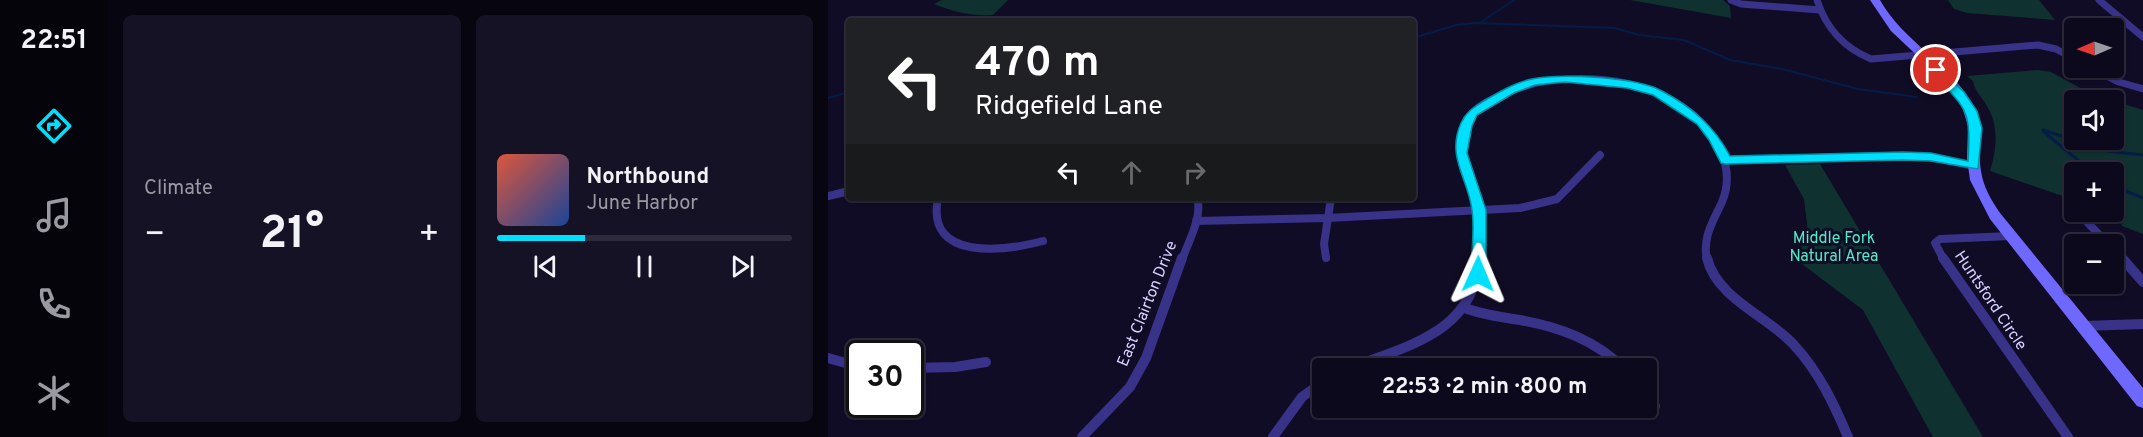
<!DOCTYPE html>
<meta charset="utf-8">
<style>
body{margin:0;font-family:Overpass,sans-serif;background:#161225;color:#f1f3f6;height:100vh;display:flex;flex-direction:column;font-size:22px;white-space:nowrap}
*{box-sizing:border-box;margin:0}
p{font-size:20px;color:#9a9aa3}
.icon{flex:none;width:33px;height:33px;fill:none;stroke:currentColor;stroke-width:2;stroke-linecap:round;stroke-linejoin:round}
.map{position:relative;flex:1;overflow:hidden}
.drawer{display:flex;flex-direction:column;gap:15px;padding:15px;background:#07050f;width:720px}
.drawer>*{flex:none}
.banner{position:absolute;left:18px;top:18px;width:570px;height:183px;border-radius:6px;box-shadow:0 2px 4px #0004,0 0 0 2px #2d2a3b;background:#202124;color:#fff;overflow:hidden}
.needle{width:39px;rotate:268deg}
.tools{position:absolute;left:1236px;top:18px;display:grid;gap:12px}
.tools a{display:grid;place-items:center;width:60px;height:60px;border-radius:6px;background:#0d091c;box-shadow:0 2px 4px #0004,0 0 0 2px #2d2a3b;font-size:30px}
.speed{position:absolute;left:18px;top:340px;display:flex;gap:12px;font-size:30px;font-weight:700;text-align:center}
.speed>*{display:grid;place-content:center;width:78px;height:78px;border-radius:50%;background:#0d091c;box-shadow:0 2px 4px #0004,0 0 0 2px #2d2a3b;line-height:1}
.speed .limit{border:3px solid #111;border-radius:9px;background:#fff;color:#111}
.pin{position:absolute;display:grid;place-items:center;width:51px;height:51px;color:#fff;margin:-26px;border:3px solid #fff;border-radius:50%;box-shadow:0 2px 6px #0007}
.me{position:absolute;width:66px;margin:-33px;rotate:1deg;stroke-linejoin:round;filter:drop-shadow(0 0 4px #0008)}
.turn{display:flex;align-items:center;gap:21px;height:126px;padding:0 30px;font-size:27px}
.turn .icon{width:78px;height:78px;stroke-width:2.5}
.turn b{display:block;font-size:42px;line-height:51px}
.lanes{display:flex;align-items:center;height:57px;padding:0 30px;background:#0003;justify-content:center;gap:30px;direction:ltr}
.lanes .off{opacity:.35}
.big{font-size:45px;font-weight:700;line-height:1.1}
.drawer .widget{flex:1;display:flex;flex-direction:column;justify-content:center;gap:9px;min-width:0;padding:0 21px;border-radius:9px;background:#161225}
.song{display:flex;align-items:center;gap:18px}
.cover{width:72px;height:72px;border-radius:9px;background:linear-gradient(135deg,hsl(10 70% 55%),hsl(220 70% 35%))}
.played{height:6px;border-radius:3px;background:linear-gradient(90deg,#00dffc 30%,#2d2a3b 30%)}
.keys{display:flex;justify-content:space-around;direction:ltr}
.heat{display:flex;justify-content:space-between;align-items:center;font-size:33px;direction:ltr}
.drawer .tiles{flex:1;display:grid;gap:15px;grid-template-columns:repeat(2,1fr)}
.trip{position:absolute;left:484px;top:358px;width:345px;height:60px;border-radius:6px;background:#0d091c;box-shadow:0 2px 4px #0004,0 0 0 2px #2d2a3b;font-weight:700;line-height:60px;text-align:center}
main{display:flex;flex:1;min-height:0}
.tabs{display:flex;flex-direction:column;width:108px;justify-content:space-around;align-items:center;background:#05040b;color:#9a9aa3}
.tabs .icon{width:42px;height:42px}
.tabs .selected{color:#00dffc}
.tabs b{font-size:27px;color:#f1f3f6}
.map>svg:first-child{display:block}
.green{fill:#0f3130}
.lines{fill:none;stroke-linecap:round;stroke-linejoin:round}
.stream-far1{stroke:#051c46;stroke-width:2}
.stream{stroke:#051c46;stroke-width:3}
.street-far2{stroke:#383389;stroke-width:7}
.street-far1{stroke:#383389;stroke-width:8}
.street{stroke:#383389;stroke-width:10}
.secondary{fill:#6f68ff;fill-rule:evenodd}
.route{fill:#00dffc;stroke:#0091a4;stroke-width:1.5}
.labels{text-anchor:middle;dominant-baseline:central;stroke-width:6;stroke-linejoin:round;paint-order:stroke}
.park-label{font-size:16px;fill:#52ebc7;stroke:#110c26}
.street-label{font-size:16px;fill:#d7d1ff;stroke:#110c26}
</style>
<main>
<nav class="tabs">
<b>22:51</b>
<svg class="icon selected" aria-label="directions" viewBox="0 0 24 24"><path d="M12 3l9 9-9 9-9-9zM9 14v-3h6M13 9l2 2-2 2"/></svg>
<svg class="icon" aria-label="music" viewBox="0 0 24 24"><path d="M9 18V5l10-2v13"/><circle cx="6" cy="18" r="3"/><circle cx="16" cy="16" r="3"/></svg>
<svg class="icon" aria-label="phone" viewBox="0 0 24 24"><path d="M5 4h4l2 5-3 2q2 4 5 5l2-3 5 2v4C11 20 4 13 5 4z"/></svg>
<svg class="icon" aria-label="climate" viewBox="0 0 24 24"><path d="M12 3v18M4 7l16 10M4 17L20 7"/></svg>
</nav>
<section class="drawer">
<div class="tiles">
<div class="widget"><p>Climate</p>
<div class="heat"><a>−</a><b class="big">21°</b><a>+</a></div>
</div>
<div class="widget">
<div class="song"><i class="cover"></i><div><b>Northbound</b><p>June Harbor</p></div></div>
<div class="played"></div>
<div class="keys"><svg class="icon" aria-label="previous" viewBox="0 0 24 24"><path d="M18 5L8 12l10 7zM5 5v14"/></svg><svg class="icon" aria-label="pause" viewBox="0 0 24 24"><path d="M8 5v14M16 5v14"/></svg><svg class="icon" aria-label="next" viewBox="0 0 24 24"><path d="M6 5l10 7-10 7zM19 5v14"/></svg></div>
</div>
</div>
</section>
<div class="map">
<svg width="1315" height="437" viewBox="0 0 1315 437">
<rect width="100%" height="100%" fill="#110c26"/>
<path class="green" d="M 114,0 L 180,0 L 165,15 C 143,16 126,12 106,4 Z
M 802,0 L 895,0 L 902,6 L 903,18 Z
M 1120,0 L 1211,0 L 1227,20 L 1139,13 L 1126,9 Z
M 1210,70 L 1223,72 L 1256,90 L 1269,91 L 1285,100 L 1246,100 L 1246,140 L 1286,140 L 1286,101 L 1315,110 L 1315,234 L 1294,226 L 1292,220 L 1283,212 L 1286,212 L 1286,172 L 1246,172 L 1246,200 L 1162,171 C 1169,149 1171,126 1159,106 C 1154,97 1147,92 1145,81 L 1139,76 Z
M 992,164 L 1155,437 L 1105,437 L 1035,310 L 970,261 L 968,253 L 980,232 L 976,199 L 957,165 Z"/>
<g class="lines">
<path class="stream-far1" d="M 653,22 L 686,0
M 585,38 L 628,25 L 647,23 L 787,28 L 811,35 L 856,40 L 902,60 L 954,69 L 1030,89 L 1089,97
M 0,98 L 21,92"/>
<path class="stream" d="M 1215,130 L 1279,151 L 1315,155
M 1216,132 L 1264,172
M 1286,186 L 1315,198"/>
<path class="street-far2" d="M 903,0 L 913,4 L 992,10
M 989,0 C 998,28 1016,48 1043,59 L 1210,45 L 1228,49 L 1246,59
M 1271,0 L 1315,37
M 1263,68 L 1291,82 L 1315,89
M 642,116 C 649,105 663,99 676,94 C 734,68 818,74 867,116"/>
<path class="street-far1" d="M 643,115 C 624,147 645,176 651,209 C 654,226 653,243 651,260
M 865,115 C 890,138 908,169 894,202 C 885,222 874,237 879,260
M 898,160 L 1075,156 L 1103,157 L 1146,166
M 0,196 L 21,191
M 110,198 C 97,262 177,251 215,241
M 1268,218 L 1259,222 L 1280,244
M 368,221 L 500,218 L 692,208 L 729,199 L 772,155
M 1286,250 L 1295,260
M 498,258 L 496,244 L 503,198
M 354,260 C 360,242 375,217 369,198
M 1116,260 L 1107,243 L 1112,239 L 1183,236"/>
<path class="street" d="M 879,258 C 889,299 940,316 966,345 C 991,372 1006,404 1020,437
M 1115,258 L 1240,437
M 1294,258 L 1315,282
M 637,308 C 655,315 673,317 692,320 C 731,327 768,340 796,369
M 1255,326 L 1315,324
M 0,358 L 32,367
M 82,368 L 127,367 L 158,362
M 520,369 C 580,345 645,334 652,258
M 819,397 L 827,406
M 254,437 L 302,387 L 318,358 L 354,258
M 445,437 L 474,397 L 495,382"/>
<path class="secondary" d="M 1042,0 L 1052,0 C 1075,41 1120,62 1144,103 C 1157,124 1149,148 1153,171 C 1155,186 1163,200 1172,213 L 1315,388 L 1315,408 L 1309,406 L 1162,219 L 1142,180 L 1139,158 L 1140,126 L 1133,103 L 1113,78 L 1063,31 Z"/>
</g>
<path class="route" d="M 1108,66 L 1136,92 L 1149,111 L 1154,128 L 1150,169 L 1103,161 L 1075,160 L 897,164 L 893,163 L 881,140 L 869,124 L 825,95 L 799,88 L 737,82 L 707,85 L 686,93 L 649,115 L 644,126 L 639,153 L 658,210 L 658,274 L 650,280 L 643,274 C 643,254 647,231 644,210 C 640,178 618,157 633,123 C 639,110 648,106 659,99 C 673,91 688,82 704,79 C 733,73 809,77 834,91 C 864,107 886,126 902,156 L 1075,152 L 1103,153 L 1140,161 C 1144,104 1136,110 1103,70 Z"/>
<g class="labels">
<g class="park-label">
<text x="1006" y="239">Middle Fork<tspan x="1006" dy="18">Natural Area</tspan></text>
</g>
<g class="street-label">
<text transform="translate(1162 301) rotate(56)">Huntsford Circle</text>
<text transform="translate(320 304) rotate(-68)">East Clairton Drive</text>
</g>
</g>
</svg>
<div class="tools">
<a><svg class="needle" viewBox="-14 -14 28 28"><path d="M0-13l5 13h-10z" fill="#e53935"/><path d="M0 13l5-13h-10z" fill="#9a9aa3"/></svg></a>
<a><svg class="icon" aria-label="sound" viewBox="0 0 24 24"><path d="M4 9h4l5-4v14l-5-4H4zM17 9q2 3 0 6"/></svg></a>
<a>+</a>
<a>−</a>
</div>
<div class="speed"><div class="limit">30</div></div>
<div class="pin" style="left:1108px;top:70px;background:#d93025"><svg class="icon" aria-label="arrive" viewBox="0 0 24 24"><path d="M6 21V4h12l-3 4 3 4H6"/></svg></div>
<svg class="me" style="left:650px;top:274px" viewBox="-20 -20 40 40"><path d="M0-17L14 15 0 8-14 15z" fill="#00dffc" stroke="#fff" stroke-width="4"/></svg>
<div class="trip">22:53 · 2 min · 800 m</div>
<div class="banner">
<div class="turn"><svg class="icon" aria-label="left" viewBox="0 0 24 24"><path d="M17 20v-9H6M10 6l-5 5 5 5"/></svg><div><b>470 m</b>Ridgefield Lane</div></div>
<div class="lanes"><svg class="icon" aria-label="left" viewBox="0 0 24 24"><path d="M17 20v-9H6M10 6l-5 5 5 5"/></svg><svg class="icon off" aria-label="ahead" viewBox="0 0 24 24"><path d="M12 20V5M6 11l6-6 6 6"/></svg><svg class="icon off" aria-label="right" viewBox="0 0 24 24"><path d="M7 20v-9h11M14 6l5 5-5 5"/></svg></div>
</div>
</div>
</main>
